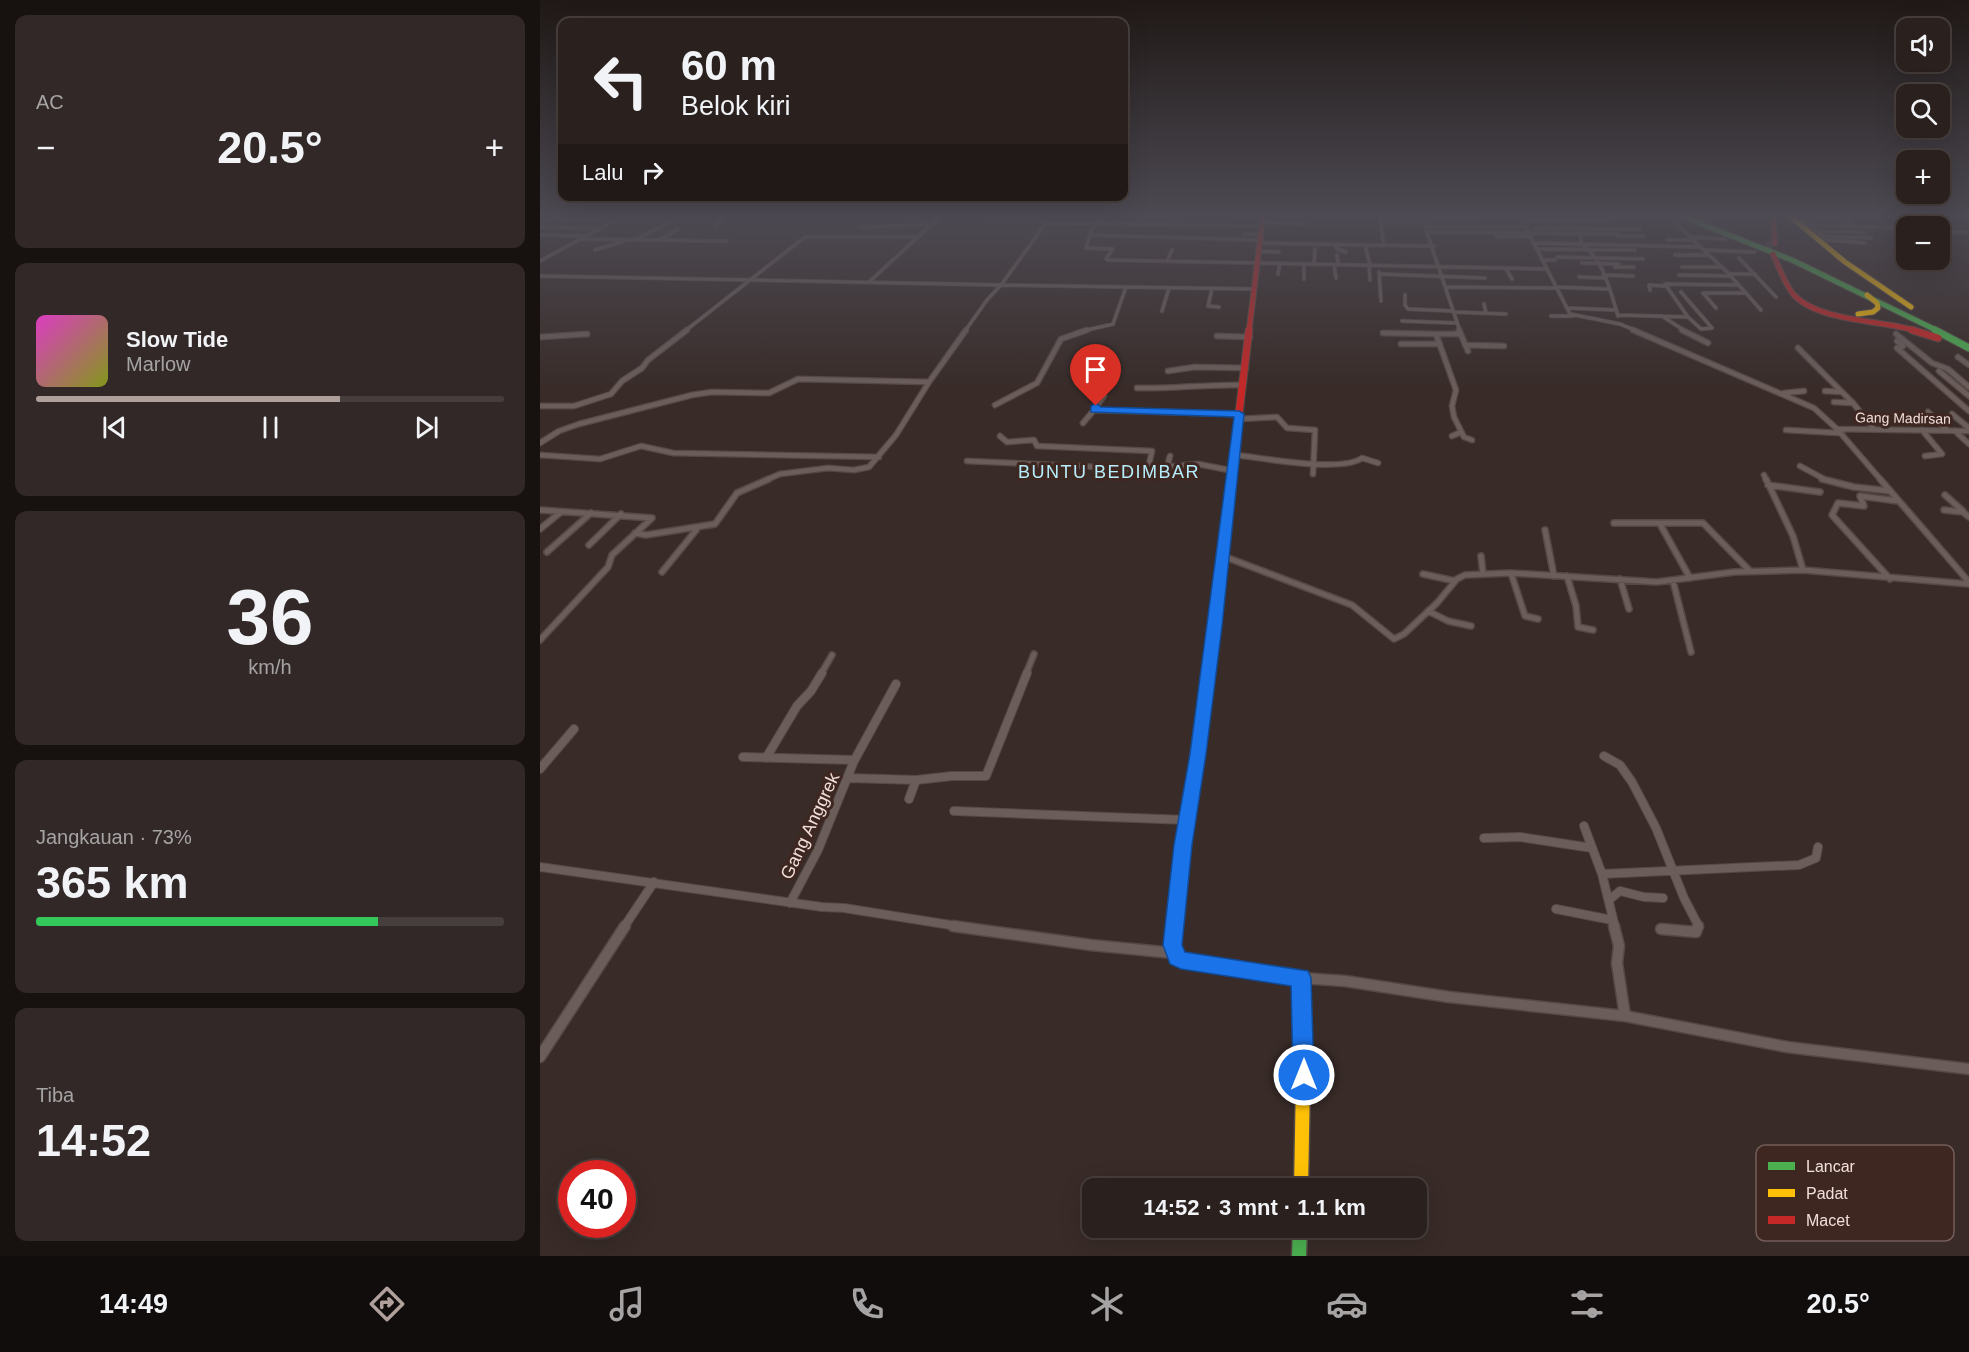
<!DOCTYPE html>
<html lang="id">
<meta charset="utf-8">
<style>
body{margin:0;font-family:Helvetica,sans-serif;background:#322827;color:#f1f3f6;height:100vh;display:flex;flex-direction:column;font-size:22px;white-space:nowrap}
*{box-sizing:border-box;margin:0}
p{font-size:20px;color:#a5a3a4}
.icon{flex:none;width:33px;height:33px;fill:none;stroke:currentColor;stroke-width:2;stroke-linecap:round;stroke-linejoin:round}
.map{position:relative;flex:1;overflow:hidden}
.drawer{display:flex;flex-direction:column;gap:15px;padding:15px;background:#171210;width:540px}
.drawer>*{flex:none}
.top-card{position:absolute;left:18px;top:18px;width:570px;height:183px;border-radius:12px;box-shadow:0 6px 24px #0002,0 0 0 2px #463e3c;background:#2a201e;color:#f1f3f6;overflow:hidden}
.buttons{position:absolute;left:1356px;top:18px;display:grid;gap:12px}
.buttons a{display:grid;place-items:center;width:54px;height:54px;border-radius:12px;background:#2a201e;box-shadow:0 6px 24px #0002,0 0 0 2px #463e3c;font-size:30px}
.speed{position:absolute;left:18px;top:1160px;display:flex;gap:12px;font-size:30px;font-weight:700;text-align:center}
.speed>*{display:grid;place-content:center;width:78px;height:78px;border-radius:50%;background:#2a201e;box-shadow:0 6px 24px #0002,0 0 0 2px #463e3c;line-height:1}
.speed .limit{border:9px solid #d22;background:#fff;color:#111}
.pin{position:absolute;display:grid;place-items:center;width:51px;height:51px;color:#fff;margin:-62px -26px;border-radius:50% 50% 50% 0;rotate:-45deg;box-shadow:0 0 6px #0007}
.pin .icon{rotate:45deg}
.me{position:absolute;width:66px;margin:-33px;rotate:0deg;stroke-linejoin:round;filter:drop-shadow(0 0 4px #0008)}
.turn{display:flex;align-items:center;gap:21px;height:126px;padding:0 24px;font-size:27px}
.turn .icon{width:78px;height:78px;stroke-width:2.5}
.turn b{display:block;font-size:42px;line-height:51px}
.then{display:flex;align-items:center;height:57px;padding:0 24px;background:#0003;gap:12px;font-size:22px}
.big{font-size:45px;font-weight:700;line-height:1.1}
.drawer .widget{flex:1;display:flex;flex-direction:column;justify-content:center;gap:9px;min-width:0;padding:0 21px;border-radius:12px;background:#322827}
.drawer .dial{align-items:center;gap:0}
.dial b{font-size:78px;line-height:1}
.song{display:flex;align-items:center;gap:18px}
.cover{width:72px;height:72px;border-radius:9px;background:linear-gradient(135deg,hsl(310 70% 55%),hsl(70 70% 35%))}
.played{height:6px;border-radius:3px;background:linear-gradient(90deg,#b0a09c 65%,#463e3c 65%)}
.keys{display:flex;justify-content:space-around;direction:ltr}
.heat{display:flex;justify-content:space-between;align-items:center;font-size:33px;direction:ltr}
.charge{height:9px;border-radius:4px;background:linear-gradient(90deg,#34c759 73%,#463e3c 0)}
.trip{position:absolute;left:542px;top:1178px;width:345px;height:60px;border-radius:12px;background:#2a201e;box-shadow:0 6px 24px #0002,0 0 0 2px #463e3c;font-weight:700;line-height:60px;text-align:center}
.tab-bar{display:flex;height:96px;justify-content:space-around;align-items:center;background:#110d0c;color:#a5a3a4}
.tab-bar .icon{width:42px;height:42px}
.tab-bar .active{color:#b0a09c}
.tab-bar b{font-size:27px;color:#f1f3f6}
main{display:flex;flex:1;min-height:0}
.map>svg:first-child{display:block}
.lines{fill:none;stroke-linecap:round;stroke-linejoin:round}
.highway-tunnel{stroke:#544643;stroke-width:7;stroke-dasharray:7 3;stroke-linecap:butt}
.street-far4-casing{stroke:#544946;stroke-width:4.5}
.street-far3-casing{stroke:#544946;stroke-width:7}
.street-far2-casing{stroke:#544946;stroke-width:8}
.street-far1-casing{stroke:#544946;stroke-width:10}
.street-casing{stroke:#544946;stroke-width:13}
.fast-far4-casing{stroke:#544946;stroke-width:7}
.fast-far3-casing{stroke:#544946;stroke-width:9}
.fast-far2-casing{stroke:#544946;stroke-width:11}
.fast-far1-casing{stroke:#544946;stroke-width:14}
.fast-casing{stroke:#544946;stroke-width:17}
.slow-far1-casing{stroke:#544946;stroke-width:7}
.slow-casing{stroke:#544946;stroke-width:17}
.jam-far2-casing{stroke:#544946;stroke-width:7}
.jam-far1-casing{stroke:#544946;stroke-width:9}
.jam-casing{stroke:#544946;stroke-width:11}
.street-far4{stroke:#6b5d5a;stroke-width:3}
.street-far3{stroke:#6b5d5a;stroke-width:4.5}
.street-far2{stroke:#6b5d5a;stroke-width:5}
.street-far1{stroke:#6b5d5a;stroke-width:8}
.street{stroke:#6b5d5a;stroke-width:10}
.fast-far4{stroke:#4caf50;stroke-width:5}
.fast-far3{stroke:#4caf50;stroke-width:7}
.fast-far2{stroke:#4caf50;stroke-width:8}
.fast-far1{stroke:#4caf50;stroke-width:10}
.fast{stroke:#4caf50;stroke-width:14}
.slow-far1{stroke:#ffc107;stroke-width:5}
.slow{stroke:#ffc107;stroke-width:14}
.jam-far2{stroke:#c62828;stroke-width:5}
.jam-far1{stroke:#c62828;stroke-width:7}
.jam{stroke:#c62828;stroke-width:8}
.route{fill:#1a73e8;stroke:#114b97;stroke-width:1.5}
.labels{text-anchor:middle;dominant-baseline:central;stroke-width:6;stroke-linejoin:round;paint-order:stroke}
.far-street-label{font-size:14px;fill:#f0dfdb;stroke:#3f2721}
.quarter-label{font-size:18px;letter-spacing:1.5px;fill:#b5eefa;stroke:#3f2721}
.near-street-label{font-size:18px;fill:#f0dfdb;stroke:#3f2721}
.key{fill:#3f2721;stroke:#745e59;stroke-width:1.5}
.key-label{font-size:16px;fill:#f0dfdb}
</style>
<main>
<section class="drawer">
<div class="widget"><p>AC</p>
<div class="heat"><a>−</a><b class="big">20.5°</b><a>+</a></div>
</div>
<div class="widget">
<div class="song"><i class="cover"></i><div><b>Slow Tide</b><p>Marlow</p></div></div>
<div class="played"></div>
<div class="keys"><svg class="icon" aria-label="previous" viewBox="0 0 24 24"><path d="M18 5L8 12l10 7zM5 5v14"/></svg><svg class="icon" aria-label="pause" viewBox="0 0 24 24"><path d="M8 5v14M16 5v14"/></svg><svg class="icon" aria-label="next" viewBox="0 0 24 24"><path d="M6 5l10 7-10 7zM19 5v14"/></svg></div>
</div>
<div class="widget dial"><b>36</b><p>km/h</p></div>
<div class="widget"><p>Jangkauan · 73%</p><b class="big">365 km</b><div class="charge"></div></div>
<div class="widget"><p>Tiba</p><b class="big">14:52</b></div>
</section>
<div class="map">
<svg width="1429" height="1256" viewBox="0 0 1429 1256">
<rect width="100%" height="100%" fill="#382b28"/>
<g class="lines">
<path class="highway-tunnel" d="M 1229,241 L 1233,254"/>
<g class="street-far4-casing">
<path id="street-far4" d="M 85,216 L 184,219 L 176,226
M 540,216 L 562,217
M 562,216 L 551,231 L 546,248 L 573,249 L 566,259 L 568,260 L 1006,269
M 698,216 L 723,216
M 965,216 L 983,216
M 980,216 L 1030,314 L 1080,324 L 1097,331
M 1067,216 L 1090,216
M 1128,216 L 1189,274 L 1221,310
M 1259,216 L 1287,240 L 1325,243
M 840,217 L 944,218
M 446,218 L 501,219 L 506,223 L 720,226
M 1262,218 L 1301,219 L 1310,222
M 0,219 L 72,220
M 840,219 L 844,246
M 983,220 L 1070,220
M 1375,220 L 1409,220
M 721,223 L 764,224
M 841,223 L 891,223
M 1269,225 L 1366,228
M 1382,225 L 1401,226
M 0,227 L 59,228
M 320,227 L 390,225
M 996,228 L 1100,229
M 1276,231 L 1324,232
M 888,232 L 1079,234
M 1400,232 L 1429,232
M 1040,233 L 1041,243 C 1064,260 1070,290 1078,316
M 704,234 L 719,234
M 0,235 L 44,236
M 550,235 L 719,240
M 1077,236 L 1104,236
M 1282,236 L 1331,238
M 956,237 L 990,236
M 1153,237 L 1185,239
M 40,239 L 187,241
M 98,239 L 137,218
M 120,240 L 138,229
M 1127,240 L 1155,240
M 719,243 L 825,245 L 830,265
M 993,243 L 1161,247
M 795,244 L 797,249 L 806,252
M 825,245 L 894,246
M 996,249 L 1095,250
M 55,250 L 84,241
M 1165,250 L 1215,252
M 719,251 L 739,252
M 797,255 L 798,265
M 1135,255 L 1168,255
M 1017,257 L 1103,259
M 1199,258 L 1236,297
M 1002,260 L 1015,260
M 0,261 L 83,216
M 627,261 L 632,250
M 1042,263 L 1079,264
M 764,264 L 764,279
M 774,264 L 775,249
M 794,265 L 796,278
M 829,265 L 830,280
M 1075,267 L 1094,267
M 1142,267 L 1182,267
M 966,269 L 972,279
M 839,272 L 841,301
M 738,274 L 740,263
M 839,274 L 945,278
M 1189,274 L 1215,274
M 1063,275 L 1093,276
M 1139,275 L 1191,276
M 0,276 L 461,285 L 447,300 L 425,331
M 1039,277 L 1064,278
M 329,282 L 401,216
M 461,285 L 714,289
M 461,285 L 506,223
M 906,287 L 1016,288
M 1016,287 L 1068,289
M 672,289 L 668,306 L 679,307
M 1110,290 L 1109,285 L 1124,286
M 1141,292 L 1172,328 L 1161,329 L 1148,317
M 865,295 L 865,305 L 868,309 L 913,311
M 944,304 L 946,313
M 1027,308 L 1076,310
M 1176,308 L 1163,293 L 1206,293
M 622,311 L 629,288
M 913,312 L 966,314
M 1078,315 L 1148,317 L 1125,284 L 1199,285
M 1011,316 L 1033,316
M 1122,316 L 1145,331
M 862,321 L 917,323
M 145,331 L 265,237 L 377,237
M 543,331 L 573,324 L 586,287
M 920,331 L 885,227 L 986,227"/>
</g>
<g class="street-far3-casing">
<path id="street-far3" d="M 919,330 L 928,351
M 1093,330 L 1274,408 L 1297,429 L 1341,480
M 1142,330 L 1168,343
M 843,333 L 896,334 L 916,390 L 912,406 L 914,417 L 924,437 L 932,440
M 896,334 L 920,334
M 1356,334 L 1392,363 L 1408,369 L 1429,387
M 677,336 L 710,337
M 0,337 L 47,334
M 1357,341 L 1363,346 L 1357,348 L 1429,411
M 861,344 L 900,344
M 925,345 L 964,346
M 1258,348 L 1313,403 L 1334,429
M 1418,357 L 1429,365
M 628,371 L 655,367 L 706,368
M 1399,371 L 1429,396
M 597,388 C 632,389 667,384 702,385
M 1285,391 L 1302,392
M 1244,393 L 1264,391
M 1294,402 L 1313,403
M 455,405 L 497,383 L 521,339 L 547,330
M 0,406 L 34,406 L 71,394 L 82,381 L 102,368 L 108,360 L 147,330
M 554,410 L 564,396
M 1388,412 L 1407,430
M 1412,414 L 1429,428
M 699,419 L 737,417 L 747,428 L 775,430 L 773,474
M 543,423 L 554,410 L 699,414
M 1297,429 L 1429,431
M 1246,430 L 1299,433
M 1382,430 L 1402,454 L 1385,456
M 1415,431 L 1429,444
M 460,436 L 467,442 L 494,440 L 497,446 L 612,451 L 608,469
M 912,436 L 921,432
M 0,443 L 19,431 L 39,424 L 152,395 L 172,392 L 229,393 L 258,379 L 389,382
M 0,455 L 60,459 L 101,446 L 133,453 L 339,457
M 696,455 C 723,458 801,473 822,458 L 838,463
M 427,461 L 601,469 L 658,464 L 694,471
M 1260,466 L 1286,480
M 627,467 L 630,456
M 1224,475 L 1226,480
M 226,480 L 240,474 L 288,468 L 314,470 L 329,467 L 356,435 L 389,382 L 426,330"/>
</g>
<g class="street-far2-casing">
<path id="street-far2" d="M 1226,479 L 1253,536 L 1263,570
M 1282,479 L 1314,487 L 1350,491
M 1340,479 L 1429,582
M 1228,485 L 1280,492
M 1405,495 L 1423,511
M 0,510 L 112,518 L 72,555 L 68,567 L 0,640
M 1404,510 L 1423,512 L 1429,517
M 1074,523 L 1163,523 L 1210,571
M 1120,524 L 1150,578
M 0,529 L 21,512
M 1005,530 L 1014,576
M 95,533 L 106,535 L 175,524 L 197,493 L 229,479
M 49,545 L 81,514
M 7,552 L 51,513
M 683,556 L 812,605 L 854,639 L 864,634 L 897,603 L 917,579 L 925,575 L 971,573 L 1117,582 L 1194,572 L 1263,570 L 1429,584
M 941,556 L 943,574
M 122,572 L 157,529
M 971,573 L 985,616 L 998,619
M 883,574 L 915,581
M 1027,576 L 1036,606 L 1038,627 L 1053,630
M 1080,579 L 1089,609
M 1350,579 L 1292,515 L 1298,503 L 1324,506 L 1320,496 L 1358,501
M 1133,581 L 1151,652
M 888,611 L 908,621 L 931,626
M 281,674 L 292,655
M 486,674 L 494,654"/>
</g>
<g class="street-far1-casing">
<path id="street-far1" d="M 1064,756 L 1080,765 L 1092,782 L 1116,828 L 1144,898 L 1159,927
M 203,757 L 314,760
M 226,758 L 257,706 L 271,691 L 282,673
M 0,769 L 34,729
M 309,778 L 376,780 L 412,776 L 446,776 L 487,673
M 369,799 L 376,780
M 414,811 L 647,820
M 1044,826 L 1062,874 L 1075,927
M 944,838 L 980,837 L 1052,848
M 0,867 L 282,907 L 304,908 L 423,927
M 1062,874 L 1259,865 L 1276,858 L 1278,847
M 1069,900 L 1080,891 L 1104,897 L 1123,898
M 250,903 L 278,850 L 314,761 L 356,684
M 1016,909 L 1072,920
M 84,927 L 114,882"/>
</g>
<g class="street-casing">
<path id="street" d="M 413,926 L 551,945 L 633,953
M 1074,926 L 1079,946 L 1077,963 L 1085,1016
M 1121,929 L 1156,932 L 1158,926
M 761,978 L 805,981 L 909,997 L 1085,1016 L 1247,1047 L 1429,1069
M 0,1057 L 85,926"/>
</g>
<g class="fast-far4-casing">
<path id="fast-far4" d="M 1141,216 L 1252,260 L 1398,331"/>
</g>
<g class="fast-far3-casing">
<path id="fast-far3" d="M 1395,330 L 1429,348"/>
</g>
<g class="fast-far2-casing">
<path id="fast-far2" d="M 668,674 L 671,651"/>
</g>
<g class="fast-far1-casing">
<path id="fast-far1" d="M 634,927 L 643,845 L 668,673"/>
</g>
<g class="fast-casing">
<path id="fast" d="M 634,926 C 633,940 630,949 641,960 L 761,978 L 764,1027
M 759,1256 L 760,1227"/>
</g>
<g class="slow-far1-casing">
<path id="slow-far1" d="M 1250,216 L 1305,262 L 1371,307
M 1318,314 L 1333,312 L 1338,308 L 1337,303 L 1327,295"/>
</g>
<g class="slow-casing">
<path id="slow" d="M 761,1188 L 764,1027"/>
</g>
<g class="jam-far2-casing">
<path id="jam-far2" d="M 1164,216 L 1205,216
M 1233,216 L 1235,243
M 1233,254 C 1239,267 1245,285 1254,295 C 1279,322 1343,320 1377,331
M 709,331 L 723,216"/>
</g>
<g class="jam-far1-casing">
<path id="jam-far1" d="M 1372,330 L 1398,338
M 691,480 L 709,330"/>
</g>
<g class="jam-casing">
<path id="jam" d="M 671,651 L 692,479"/>
</g>
<use href="#street-far4" class="street-far4"/>
<use href="#street-far3" class="street-far3"/>
<use href="#street-far2" class="street-far2"/>
<use href="#street-far1" class="street-far1"/>
<use href="#street" class="street"/>
<use href="#fast-far4" class="fast-far4"/>
<use href="#fast-far3" class="fast-far3"/>
<use href="#fast-far2" class="fast-far2"/>
<use href="#fast-far1" class="fast-far1"/>
<use href="#fast" class="fast"/>
<use href="#slow-far1" class="slow-far1"/>
<use href="#slow" class="slow"/>
<use href="#jam-far2" class="jam-far2"/>
<use href="#jam-far1" class="jam-far1"/>
<use href="#jam" class="jam"/>
</g>
<linearGradient id="sky" x2="0" y2="1"><stop stop-color="#1f1816"/><stop offset="0.55" stop-color="#4d4a53"/><stop offset="1" stop-color="#4d4a53" stop-opacity="0"/></linearGradient>
<rect width="1429" height="392" fill="url(#sky)"/>
<path class="route" d="M 556,403 L 561,407 L 699,411 L 704,414 L 682,626 L 666,754 L 652,845 L 642,945 L 645,952 L 768,971 L 771,978 L 774,1075 L 771,1082 L 764,1085 L 756,1082 L 753,1075 L 751,986 L 641,969 L 630,964 L 623,945 L 634,845 L 650,754 L 694,417 L 551,412 L 551,406 Z"/>
<g class="labels">
<g class="far-street-label">
<text transform="translate(1363 418) rotate(1)">Gang Madirsan</text>
</g>
<g class="quarter-label">
<text x="569" y="472">BUNTU BEDIMBAR</text>
</g>
<g class="near-street-label">
<text transform="translate(270 826) rotate(-65)">Gang Anggrek</text>
</g>
</g>
<rect x="1216" y="1145" width="198" height="96" rx="9" class="key"/>
<rect x="1228" y="1162" width="27" height="8" fill="#4caf50"/>
<rect x="1228" y="1189" width="27" height="8" fill="#ffc107"/>
<rect x="1228" y="1216" width="27" height="8" fill="#c62828"/>
<g class="key-label">
<text x="1266" y="1172">Lancar</text>
<text x="1266" y="1199">Padat</text>
<text x="1266" y="1226">Macet</text>
</g>
</svg>
<div class="buttons">
<a><svg class="icon" aria-label="sound" viewBox="0 0 24 24"><path d="M4 9h4l5-4v14l-5-4H4zM17 9q2 3 0 6"/></svg></a>
<a><svg class="icon" aria-label="search" viewBox="0 0 24 24"><circle cx="10" cy="10" r="6"/><path d="M15 15l6 6"/></svg></a>
<a>+</a>
<a>−</a>
</div>
<div class="speed"><div class="limit">40</div></div>
<div class="pin" style="left:556px;top:406px;background:#d93025"><svg class="icon" aria-label="arrive" viewBox="0 0 24 24"><path d="M6 21V4h12l-3 4 3 4H6"/></svg></div>
<svg class="me" style="left:764px;top:1075px" viewBox="-20 -20 40 40"><circle r="17" fill="#1a73e8" stroke="#fff" stroke-width="3"/><path d="M0-11L8 9 0 5-8 9z" fill="#fff"/></svg>
<div class="trip">14:52 · 3 mnt · 1.1 km</div>
<div class="top-card">
<div class="turn"><svg class="icon" aria-label="left" viewBox="0 0 24 24"><path d="M17 20v-9H6M10 6l-5 5 5 5"/></svg><div><b>60 m</b>Belok kiri</div></div>
<div class="then">Lalu<svg class="icon" aria-label="right" viewBox="0 0 24 24"><path d="M7 20v-9h11M14 6l5 5-5 5"/></svg></div>
</div>
</div>
</main>
<nav class="tab-bar">
<b>14:49</b>
<svg class="icon active" aria-label="directions" viewBox="0 0 24 24"><path d="M12 3l9 9-9 9-9-9zM9 14v-3h6M13 9l2 2-2 2"/></svg>
<svg class="icon" aria-label="music" viewBox="0 0 24 24"><path d="M9 18V5l10-2v13"/><circle cx="6" cy="18" r="3"/><circle cx="16" cy="16" r="3"/></svg>
<svg class="icon" aria-label="phone" viewBox="0 0 24 24"><path d="M5 4h4l2 5-3 2q2 4 5 5l2-3 5 2v4C11 20 4 13 5 4z"/></svg>
<svg class="icon" aria-label="climate" viewBox="0 0 24 24"><path d="M12 3v18M4 7l16 10M4 17L20 7"/></svg>
<svg class="icon" aria-label="car" viewBox="0 0 24 24"><path d="M5 17H2v-5l4-1 3-4h7l3 4 3 1v5h-3M9 17h6M6 11h13"/><circle cx="7" cy="17" r="2"/><circle cx="17" cy="17" r="2"/></svg>
<svg class="icon" aria-label="filters" viewBox="0 0 24 24"><path d="M4 7h16M4 17h16"/><circle cx="9" cy="7" r="2"/><circle cx="15" cy="17" r="2"/></svg>
<b>20.5°</b>
</nav>
